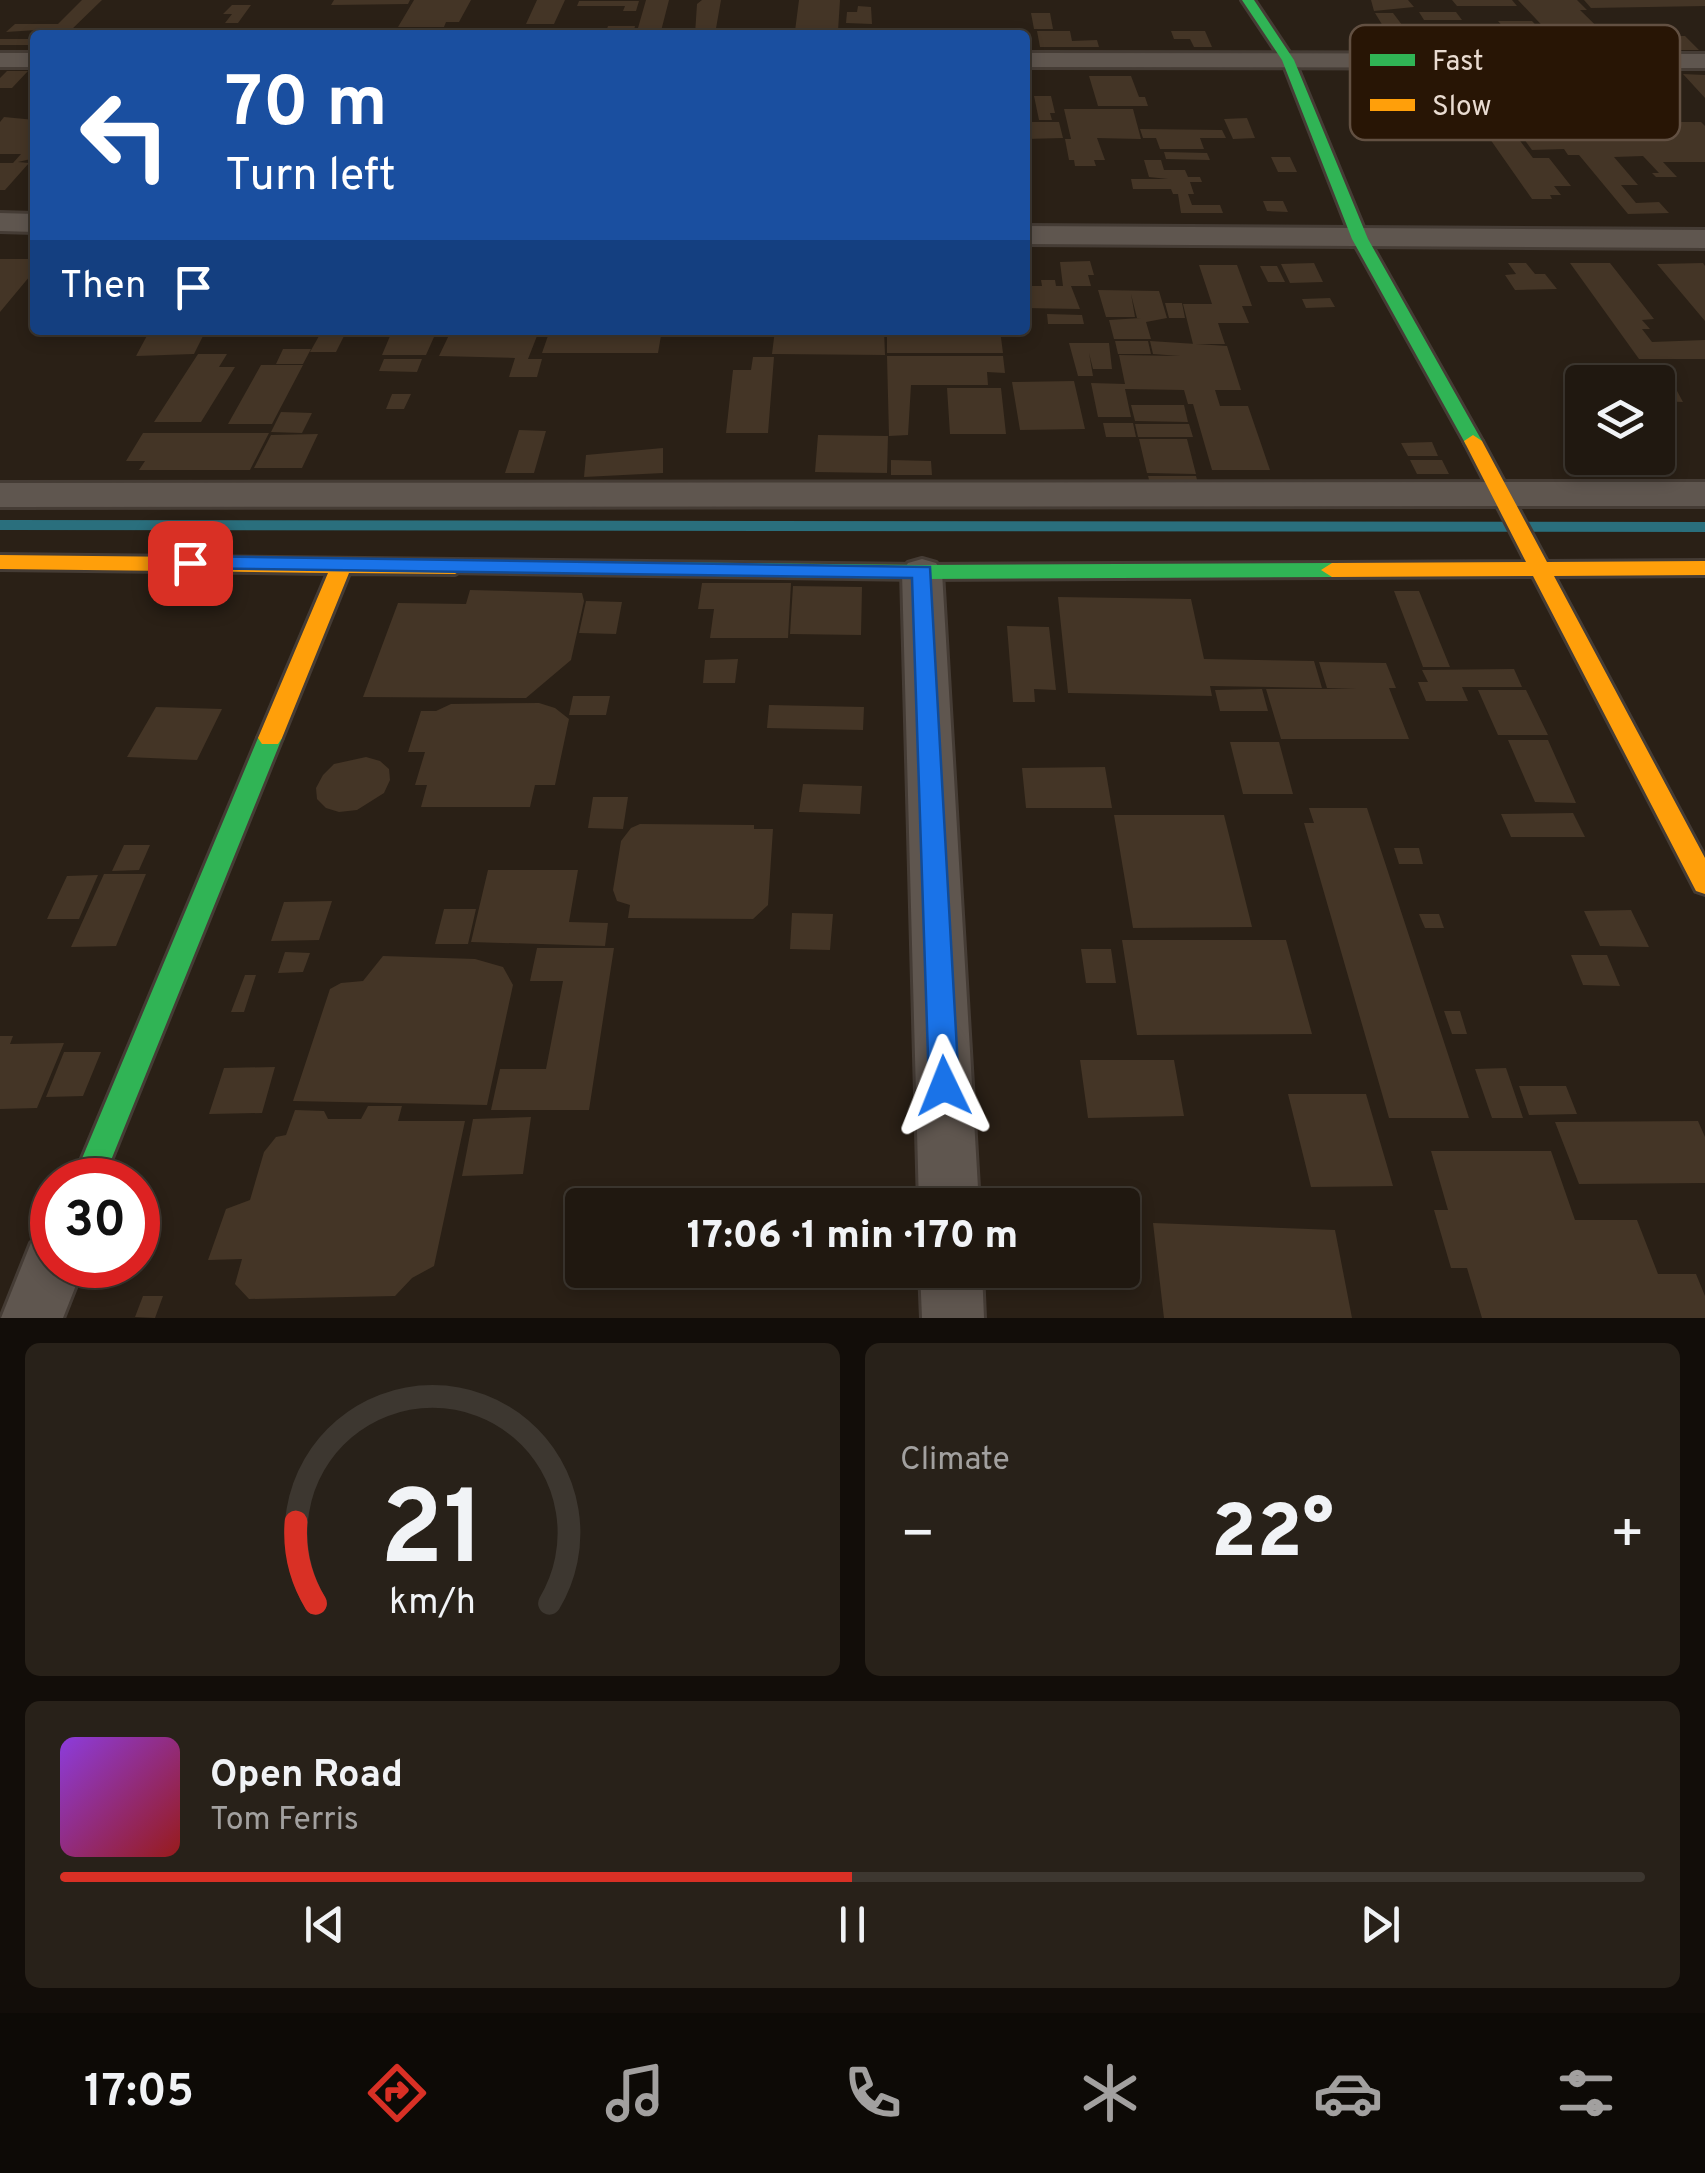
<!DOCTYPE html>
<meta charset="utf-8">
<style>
body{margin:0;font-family:Overpass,sans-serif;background:#282119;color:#f1f3f6;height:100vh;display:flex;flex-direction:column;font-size:38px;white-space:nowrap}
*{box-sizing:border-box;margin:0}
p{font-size:32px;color:#a2a09f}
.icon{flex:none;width:55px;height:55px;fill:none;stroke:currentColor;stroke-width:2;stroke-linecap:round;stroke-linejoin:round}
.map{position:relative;height:1318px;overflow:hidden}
.details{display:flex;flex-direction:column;gap:25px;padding:25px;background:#120d09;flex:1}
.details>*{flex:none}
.top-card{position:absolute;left:30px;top:30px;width:1000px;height:305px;border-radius:10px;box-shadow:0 5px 15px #0003,0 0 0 2px #3d3730;background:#1a4fa0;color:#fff;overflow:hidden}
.controls{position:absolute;left:1565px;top:365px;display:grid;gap:20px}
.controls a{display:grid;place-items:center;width:110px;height:110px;border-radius:10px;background:#201810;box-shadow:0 5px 15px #0003,0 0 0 2px #3d3730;font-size:50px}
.speed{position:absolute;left:30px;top:1158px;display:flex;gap:20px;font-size:50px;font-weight:700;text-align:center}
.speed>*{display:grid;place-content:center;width:130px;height:130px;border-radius:50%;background:#201810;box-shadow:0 5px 15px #0003,0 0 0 2px #3d3730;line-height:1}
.speed .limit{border:15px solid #d22;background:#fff;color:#111}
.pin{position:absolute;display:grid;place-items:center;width:85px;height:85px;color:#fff;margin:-42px;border-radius:20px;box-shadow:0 5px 15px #0006}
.me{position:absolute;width:110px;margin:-55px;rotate:358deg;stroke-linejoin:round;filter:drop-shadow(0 0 8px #0008)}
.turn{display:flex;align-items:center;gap:35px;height:210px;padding:0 30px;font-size:45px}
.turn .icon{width:130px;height:130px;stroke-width:2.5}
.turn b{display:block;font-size:70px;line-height:85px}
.then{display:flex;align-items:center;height:95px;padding:0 30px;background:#0003;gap:20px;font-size:38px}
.big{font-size:75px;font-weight:800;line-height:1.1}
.details .card{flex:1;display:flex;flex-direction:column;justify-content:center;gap:15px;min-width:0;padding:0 35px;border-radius:15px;background:#282119}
.details .dial{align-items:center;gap:0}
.dial svg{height:260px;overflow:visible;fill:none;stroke:#3d3730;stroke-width:7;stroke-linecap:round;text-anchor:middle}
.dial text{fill:#f1f3f6;stroke:none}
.song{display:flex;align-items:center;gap:30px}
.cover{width:120px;height:120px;border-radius:15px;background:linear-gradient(135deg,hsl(270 70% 55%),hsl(0 70% 35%))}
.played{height:10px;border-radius:5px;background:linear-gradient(90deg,#d93025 50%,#3d3730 50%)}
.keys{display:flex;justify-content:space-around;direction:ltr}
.heat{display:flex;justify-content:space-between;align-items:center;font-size:55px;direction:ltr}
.details .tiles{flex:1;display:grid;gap:25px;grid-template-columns:1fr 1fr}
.card:last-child{grid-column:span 2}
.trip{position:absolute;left:565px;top:1188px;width:575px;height:100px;border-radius:10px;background:#201810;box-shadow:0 5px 15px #0003,0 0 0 2px #3d3730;font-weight:800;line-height:100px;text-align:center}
.tabs{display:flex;height:160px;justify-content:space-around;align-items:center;background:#0d0a06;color:#a2a09f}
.tabs .icon{width:70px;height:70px}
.tabs .on{color:#d93025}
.tabs b{font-size:45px;color:#f1f3f6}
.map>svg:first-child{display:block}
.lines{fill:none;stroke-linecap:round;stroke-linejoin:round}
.stream{fill:#2a6f7d;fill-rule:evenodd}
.building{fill:#443526}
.street-casing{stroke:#453c35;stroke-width:6}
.fast-casing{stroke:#453c35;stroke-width:6}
.slow-casing{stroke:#453c35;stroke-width:6}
.street{fill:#5f564f;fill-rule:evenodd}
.fast{fill:#30b455;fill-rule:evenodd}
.slow{fill:#ff9f0a;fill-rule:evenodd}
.route{fill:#1a73e8;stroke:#114b97;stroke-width:2.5}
.key{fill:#281505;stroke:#625042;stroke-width:2.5}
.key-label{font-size:28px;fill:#e9dbd1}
</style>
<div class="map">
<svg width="1705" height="1318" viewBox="0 0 1705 1318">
<rect width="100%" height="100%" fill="#2a2016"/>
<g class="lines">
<path class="stream" d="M 0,520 L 1705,522 L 1705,532 L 0,530 Z"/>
</g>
<path class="building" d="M 82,0 L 102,0 L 70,31 L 108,31 L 103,35 L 46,35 L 52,29 L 6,32 L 15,24 L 58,24 Z
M 334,0 L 410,0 L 408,4 L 331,5 Z
M 414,0 L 471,0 L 459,22 L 446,22 L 444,27 L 398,27 Z
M 537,0 L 565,0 L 554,24 L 526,24 Z
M 646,0 L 669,0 L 660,35 L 636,35 Z
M 702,0 L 721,0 L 715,34 L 695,34 L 697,4 Z
M 799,0 L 840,0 L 838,31 L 795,31 Z
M 1371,0 L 1408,0 L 1414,7 L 1374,11 Z
M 1452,0 L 1512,0 L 1517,6 L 1457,6 Z
M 1518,0 L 1577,0 L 1587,10 L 1580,10 L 1623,52 L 1567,52 Z
M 1584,0 L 1705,0 L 1705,6 L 1591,8 Z
M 579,1 L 639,1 L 636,11 L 623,11 L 625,6 L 577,6 Z
M 232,5 L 251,5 L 238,23 L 225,23 L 232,14 L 223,14 Z
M 858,6 L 871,7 L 872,24 L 846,23 L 847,12 L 857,12 Z
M 1419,12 L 1456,12 L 1462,20 L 1424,20 Z
M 1031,13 L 1050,13 L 1053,29 L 1034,29 Z
M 1375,13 L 1393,13 L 1424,54 L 1400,54 Z
M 1498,21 L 1532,21 L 1561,52 L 1525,52 Z
M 608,26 L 635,26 L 633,35 L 605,35 Z
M 1037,31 L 1070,31 L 1072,41 L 1097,40 L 1099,47 L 1040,47 Z
M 1171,31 L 1205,31 L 1212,47 L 1194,47 L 1190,39 L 1174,39 Z
M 1659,36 L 1685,36 L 1699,50 L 1673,50 Z
M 0,39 L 35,39 L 35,45 L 0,45 Z
M 7,71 L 28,71 L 12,88 L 0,88 L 0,78 Z
M 1683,74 L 1705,75 L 1705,98 Z
M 1089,76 L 1131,76 L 1139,97 L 1145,97 L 1148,106 L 1098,106 Z
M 1034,96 L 1051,96 L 1055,113 L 1050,113 L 1052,120 L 1039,120 Z
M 1626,103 L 1644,122 L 1701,122 L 1705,126 L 1705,162 L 1663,162 L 1677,177 L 1656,177 L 1652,173 L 1659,173 L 1643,156 L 1614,157 L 1638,185 L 1621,185 L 1636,203 L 1659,202 L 1669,213 L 1628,214 L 1579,155 L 1568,155 L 1564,149 L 1532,150 L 1524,139 L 1645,139 L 1610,104 Z
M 1064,109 L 1133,109 L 1141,139 L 1097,138 L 1105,160 L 1094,160 L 1096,166 L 1075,166 L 1074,160 L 1069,160 L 1065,139 L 1071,139 Z
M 4,117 L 35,120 L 35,158 L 18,162 L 29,163 L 5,190 L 0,190 L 0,163 L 13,163 L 21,154 L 0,154 L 0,122 Z
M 1247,118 L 1255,138 L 1233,139 L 1224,119 Z
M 1025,122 L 1059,122 L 1063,138 L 1025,139 Z
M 1140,129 L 1222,130 L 1226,138 L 1200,138 L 1204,149 L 1160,149 L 1156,138 L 1143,138 Z
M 1518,138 L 1533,158 L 1549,158 L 1571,186 L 1554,186 L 1561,195 L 1550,195 L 1552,199 L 1532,199 L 1490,139 Z
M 1164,152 L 1207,153 L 1210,160 L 1166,159 Z
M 1271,157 L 1290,157 L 1297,172 L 1278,172 Z
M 1144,160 L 1161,160 L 1164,170 L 1185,170 L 1188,177 L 1200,177 L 1202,182 L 1190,182 L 1194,194 L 1188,194 L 1192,205 L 1220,205 L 1223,213 L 1181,213 L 1178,194 L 1173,194 L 1171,189 L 1133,189 L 1131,179 L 1168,179 L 1149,177 Z
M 1263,201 L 1283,201 L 1288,212 L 1267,211 Z
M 0,259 L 35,259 L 35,270 L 0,312 Z
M 1090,261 L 1094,275 L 1088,275 L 1091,286 L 1071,286 L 1080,309 L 1025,308 L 1025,286 L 1042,286 L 1041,280 L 1055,280 L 1056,286 L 1063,286 L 1060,262 Z
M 1314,263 L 1323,282 L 1290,283 L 1281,264 Z
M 1508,263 L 1526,263 L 1535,274 L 1545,274 L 1557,289 L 1515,290 L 1505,275 L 1516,274 Z
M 1570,263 L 1610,263 L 1654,319 L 1642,320 L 1650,329 L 1642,329 L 1652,342 L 1705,340 L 1705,359 L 1639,359 Z
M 1703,263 L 1705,266 L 1705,321 L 1657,264 Z
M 1199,265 L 1237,265 L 1252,306 L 1242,306 L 1249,323 L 1218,323 L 1225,344 L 1193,344 L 1183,304 L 1212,304 Z
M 1260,266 L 1277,266 L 1285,282 L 1268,282 Z
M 1098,290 L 1159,291 L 1167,318 L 1146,322 L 1151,339 L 1114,339 L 1109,320 L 1141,318 L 1137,318 L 1131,294 L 1135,317 L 1106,317 Z
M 1330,298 L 1335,307 L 1306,308 L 1302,299 Z
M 1165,303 L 1182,303 L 1185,318 L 1169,318 Z
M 1047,314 L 1082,315 L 1084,324 L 1048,324 Z
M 150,330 L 206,330 L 194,354 L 136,356 Z
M 550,330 L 662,330 L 658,353 L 542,353 Z
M 775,330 L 884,330 L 885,355 L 772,354 Z
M 887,330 L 1000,330 L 1003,353 L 887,353 Z
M 449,335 L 537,336 L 528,359 L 542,359 L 537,377 L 509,377 L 515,358 L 439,356 Z
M 319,336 L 344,336 L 336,352 L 310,352 Z
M 390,336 L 434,337 L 426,355 L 382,355 Z
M 1115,341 L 1148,341 L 1151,354 L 1118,354 Z
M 1150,341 L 1227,346 L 1241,390 L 1215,390 L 1220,406 L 1248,406 L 1270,470 L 1212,470 L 1193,404 L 1188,404 L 1184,390 L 1125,389 L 1131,417 L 1098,417 L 1091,383 L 1125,384 L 1119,355 L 1180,356 L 1153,354 Z
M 1069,343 L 1109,343 L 1112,369 L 1093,369 L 1089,353 L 1093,376 L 1078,376 Z
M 283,349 L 311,349 L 303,364 L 276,364 Z
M 198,354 L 227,354 L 219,367 L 235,367 L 201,422 L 154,422 Z
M 887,356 L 1003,356 L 1005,373 L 987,372 L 988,385 L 911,385 L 908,435 L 889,436 Z
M 753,357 L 774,357 L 768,433 L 726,433 L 733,370 L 751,370 Z
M 384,359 L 422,359 L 417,372 L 379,371 Z
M 1637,364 L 1663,365 L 1683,402 L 1658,401 L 1658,382 L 1647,382 Z
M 261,365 L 303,365 L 272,424 L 228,424 Z
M 1074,381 L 1085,429 L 1020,430 L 1012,382 Z
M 947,388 L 1001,388 L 1006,434 L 950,434 Z
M 392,394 L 411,394 L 404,409 L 386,409 Z
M 1131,405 L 1184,405 L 1188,422 L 1135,421 Z
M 281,412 L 312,413 L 302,433 L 271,432 Z
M 1103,423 L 1133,423 L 1136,437 L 1106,437 Z
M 1135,424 L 1189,424 L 1193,437 L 1138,437 Z
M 519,430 L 546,431 L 534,473 L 505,473 Z
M 143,433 L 269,433 L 250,470 L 139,470 L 145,461 L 126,461 Z
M 318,434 L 302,468 L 254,468 L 271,435 Z
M 818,435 L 888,436 L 887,473 L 815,472 Z
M 1139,439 L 1187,439 L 1196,474 L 1147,473 Z
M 1432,442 L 1438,456 L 1408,456 L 1401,443 Z
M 663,448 L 663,473 L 584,477 L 586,455 Z
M 1615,458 L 1656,458 L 1662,466 L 1621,467 Z
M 891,460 L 931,461 L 932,475 L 891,475 Z
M 1410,460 L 1442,460 L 1449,474 L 1417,474 Z
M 1148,476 L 1196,476 L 1200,491 L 1152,491 Z
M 702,583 L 791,583 L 788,638 L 710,638 L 714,609 L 698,609 Z
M 793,586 L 862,587 L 861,635 L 790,634 Z
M 470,590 L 582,593 L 584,601 L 571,660 L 526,698 L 363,697 L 398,603 L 466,604 Z
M 1394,591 L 1419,591 L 1450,667 L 1423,667 Z
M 1058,597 L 1191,599 L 1204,659 L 1314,661 L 1322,688 L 1210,686 L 1212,696 L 1068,693 Z
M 586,601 L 622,602 L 616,634 L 579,633 Z
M 1007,626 L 1049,627 L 1056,690 L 1034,689 L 1035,702 L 1013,702 Z
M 738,659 L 735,683 L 703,683 L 705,660 Z
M 1319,662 L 1386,663 L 1396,688 L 1389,688 L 1409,739 L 1281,739 L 1266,689 L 1356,689 L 1327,688 Z
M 1514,669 L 1522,687 L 1462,687 L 1468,701 L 1426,701 L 1418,682 L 1428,682 L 1422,670 Z
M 1262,689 L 1268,711 L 1220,711 L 1215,690 Z
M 1478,690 L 1526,690 L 1548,735 L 1498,735 Z
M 573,696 L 610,696 L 606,715 L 569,715 Z
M 539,703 L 555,708 L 569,719 L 555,785 L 535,785 L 530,807 L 421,807 L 427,785 L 415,785 L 425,752 L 408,752 L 421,711 L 436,711 L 451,704 Z
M 769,705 L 864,707 L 863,730 L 767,728 Z
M 156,707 L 222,709 L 197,760 L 127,757 Z
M 1508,740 L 1548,740 L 1576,803 L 1535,802 Z
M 1230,742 L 1279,742 L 1293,794 L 1243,794 Z
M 366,757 L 380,761 L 389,769 L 390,780 L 384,793 L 357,810 L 339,812 L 326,808 L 317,799 L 316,788 L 323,775 L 334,764 Z
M 1105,767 L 1112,808 L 1026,808 L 1022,768 Z
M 803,784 L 862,786 L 860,814 L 799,812 Z
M 593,797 L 628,797 L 623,829 L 588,828 Z
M 1309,808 L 1367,808 L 1469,1118 L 1389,1118 L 1304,823 L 1314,823 Z
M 1573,813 L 1585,837 L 1511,837 L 1501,814 Z
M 1114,815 L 1224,815 L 1252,927 L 1133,928 Z
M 640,824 L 754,825 L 754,829 L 773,829 L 768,905 L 753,919 L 628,918 L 630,905 L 617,901 L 613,890 L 621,841 L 631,828 Z
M 124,845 L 150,845 L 139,870 L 112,871 Z
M 1394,848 L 1419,848 L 1423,864 L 1399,864 Z
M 488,870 L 578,870 L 569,922 L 608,923 L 605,946 L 471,942 Z
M 104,874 L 146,874 L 116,946 L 71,947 Z
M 98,875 L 79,919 L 47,919 L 67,876 Z
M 332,901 L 319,940 L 271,941 L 284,902 Z
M 444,909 L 476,909 L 468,944 L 435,944 Z
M 1631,910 L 1649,947 L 1600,946 L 1584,911 Z
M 792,913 L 833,914 L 830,950 L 790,949 Z
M 1419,914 L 1439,914 L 1444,928 L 1425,928 Z
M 1122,940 L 1286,940 L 1312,1034 L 1137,1035 Z
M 537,948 L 614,948 L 589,1110 L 491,1110 L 500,1069 L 546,1069 L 563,981 L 530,981 Z
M 1081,949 L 1111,949 L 1116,983 L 1086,983 Z
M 285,952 L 310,953 L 303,972 L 278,973 Z
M 1571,955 L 1607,955 L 1620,986 L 1583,985 Z
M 383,956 L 475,959 L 503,967 L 513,985 L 487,1105 L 293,1101 L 330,989 L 341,983 L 363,981 Z
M 245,975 L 256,975 L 244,1012 L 231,1012 Z
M 1444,1011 L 1460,1011 L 1467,1034 L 1452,1034 Z
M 0,1036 L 13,1036 L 10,1044 L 64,1043 L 37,1108 L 0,1109 Z
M 64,1052 L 101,1052 L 83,1096 L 46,1097 Z
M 1080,1060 L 1174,1060 L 1184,1116 L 1088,1118 Z
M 275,1067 L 262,1113 L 209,1114 L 224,1068 Z
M 1506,1068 L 1523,1118 L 1492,1118 L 1475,1069 Z
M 1519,1086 L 1566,1086 L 1577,1114 L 1529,1115 Z
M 1288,1094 L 1366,1094 L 1393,1186 L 1311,1187 Z
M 368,1106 L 402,1106 L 398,1121 L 465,1121 L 434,1266 L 412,1278 L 395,1296 L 249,1299 L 235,1284 L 242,1259 L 208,1260 L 226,1209 L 250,1200 L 264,1152 L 276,1137 L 286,1135 L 295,1110 L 324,1111 L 328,1119 L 361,1119 Z
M 531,1117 L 523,1174 L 462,1176 L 473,1119 Z
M 1698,1121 L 1705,1137 L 1705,1183 L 1579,1184 L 1555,1122 Z
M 1431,1151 L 1551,1151 L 1575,1220 L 1637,1220 L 1658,1274 L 1696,1274 L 1705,1296 L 1705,1318 L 1482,1318 L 1467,1268 L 1451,1268 L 1434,1210 L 1448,1210 Z
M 1153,1223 L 1335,1230 L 1352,1318 L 1164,1318 Z
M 143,1296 L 163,1296 L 155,1318 L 135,1317 Z"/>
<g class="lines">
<g class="street-casing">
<path id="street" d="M 0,53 L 35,53 L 35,67 L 0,67 Z
M 1025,53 L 1705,54 L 1705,68 L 1025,67 Z
M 0,213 L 35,214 L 35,232 L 0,231 Z
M 1025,226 L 1705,230 L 1705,248 L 1025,244 Z
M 1705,482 L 1705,506 L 0,507 L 0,483 Z
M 922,559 L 936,563 L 942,572 L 979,1205 L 919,1205 L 902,572 L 908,563 Z
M 52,1235 L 52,1265 L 84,1265 L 63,1318 L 1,1318 L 31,1243 Z
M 920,1270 L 982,1270 L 984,1318 L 922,1318 Z"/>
</g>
<g class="fast-casing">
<path id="fast" d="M 1242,0 L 1254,0 L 1294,60 L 1368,239 L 1482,441 L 1480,445 L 1466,445 L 1464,441 L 1352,239 L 1282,60 Z
M 455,560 L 922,565 L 1332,563 L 1343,570 L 1332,577 L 922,579 L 448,572 L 444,567 L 448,562 Z
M 270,729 L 278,732 L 282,738 L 103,1180 L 73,1180 L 258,738 L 262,732 Z"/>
</g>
<g class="slow-casing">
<path id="slow" d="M 1473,435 L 1482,441 L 1547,562 L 1705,561 L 1705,575 L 1554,576 L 1705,858 L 1705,894 L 1696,891 L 1533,576 L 1332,577 L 1321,570 L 1332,563 L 1526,562 L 1464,441 Z
M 0,555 L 455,560 L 466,567 L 455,574 L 349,573 L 282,738 L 278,744 L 262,744 L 258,738 L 328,573 L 0,569 Z"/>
</g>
<use href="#street" class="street"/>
<use href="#fast" class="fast"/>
<use href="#slow" class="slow"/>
</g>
<path class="route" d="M 190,556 L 930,567 L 959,1086 L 954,1096 L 944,1100 L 933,1096 L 929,1086 L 912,578 L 183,568 L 179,563 Z"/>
<rect x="1350" y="25" width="330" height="115" rx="15" class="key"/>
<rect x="1370" y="54" width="45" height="12" fill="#30b455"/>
<rect x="1370" y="99" width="45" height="12" fill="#ff9f0a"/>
<g class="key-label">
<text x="1432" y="70">Fast</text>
<text x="1432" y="115">Slow</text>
</g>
</svg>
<div class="controls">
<a><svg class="icon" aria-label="layers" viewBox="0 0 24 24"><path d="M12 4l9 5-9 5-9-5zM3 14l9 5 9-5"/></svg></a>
</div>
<div class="speed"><div class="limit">30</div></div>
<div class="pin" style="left:190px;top:563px;background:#d93025"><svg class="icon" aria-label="arrive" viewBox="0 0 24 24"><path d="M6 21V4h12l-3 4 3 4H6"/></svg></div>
<svg class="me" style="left:944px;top:1086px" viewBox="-20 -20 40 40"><path d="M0-17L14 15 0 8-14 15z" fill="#1a73e8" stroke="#fff" stroke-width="4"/></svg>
<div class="trip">17:06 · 1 min · 170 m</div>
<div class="top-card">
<div class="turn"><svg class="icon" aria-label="left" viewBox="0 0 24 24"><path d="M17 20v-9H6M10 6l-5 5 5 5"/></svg><div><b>70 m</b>Turn left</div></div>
<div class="then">Then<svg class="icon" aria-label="arrive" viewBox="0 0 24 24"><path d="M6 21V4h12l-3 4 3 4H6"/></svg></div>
</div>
</div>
<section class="details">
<div class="tiles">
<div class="card dial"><svg viewBox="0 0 100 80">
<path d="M14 69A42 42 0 1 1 86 69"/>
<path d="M14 69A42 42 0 0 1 8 44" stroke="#d93025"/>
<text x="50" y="56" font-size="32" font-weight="700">21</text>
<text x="50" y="72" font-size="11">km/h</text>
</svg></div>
<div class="card"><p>Climate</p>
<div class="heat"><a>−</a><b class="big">22°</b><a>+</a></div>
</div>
<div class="card">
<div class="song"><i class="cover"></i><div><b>Open Road</b><p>Tom Ferris</p></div></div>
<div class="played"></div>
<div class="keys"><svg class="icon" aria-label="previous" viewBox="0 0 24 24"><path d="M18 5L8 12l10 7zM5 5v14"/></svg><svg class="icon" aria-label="pause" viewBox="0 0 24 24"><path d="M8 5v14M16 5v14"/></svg><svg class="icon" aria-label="next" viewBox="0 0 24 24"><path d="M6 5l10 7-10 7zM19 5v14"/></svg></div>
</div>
</div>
</section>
<nav class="tabs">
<b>17:05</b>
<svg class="icon on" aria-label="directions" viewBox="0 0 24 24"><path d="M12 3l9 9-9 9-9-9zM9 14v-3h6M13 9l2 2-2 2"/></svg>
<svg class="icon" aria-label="music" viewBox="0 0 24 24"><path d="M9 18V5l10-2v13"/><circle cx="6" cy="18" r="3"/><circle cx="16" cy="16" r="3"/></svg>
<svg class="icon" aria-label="phone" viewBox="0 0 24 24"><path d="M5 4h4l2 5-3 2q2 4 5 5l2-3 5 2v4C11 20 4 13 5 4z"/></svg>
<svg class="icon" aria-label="climate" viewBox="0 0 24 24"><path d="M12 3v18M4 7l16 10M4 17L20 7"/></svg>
<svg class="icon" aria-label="car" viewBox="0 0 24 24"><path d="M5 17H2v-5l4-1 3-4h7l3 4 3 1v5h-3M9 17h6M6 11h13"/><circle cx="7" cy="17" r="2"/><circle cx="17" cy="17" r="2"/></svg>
<svg class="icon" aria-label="filters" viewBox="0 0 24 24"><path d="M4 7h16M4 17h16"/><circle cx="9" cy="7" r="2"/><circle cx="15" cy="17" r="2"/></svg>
</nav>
